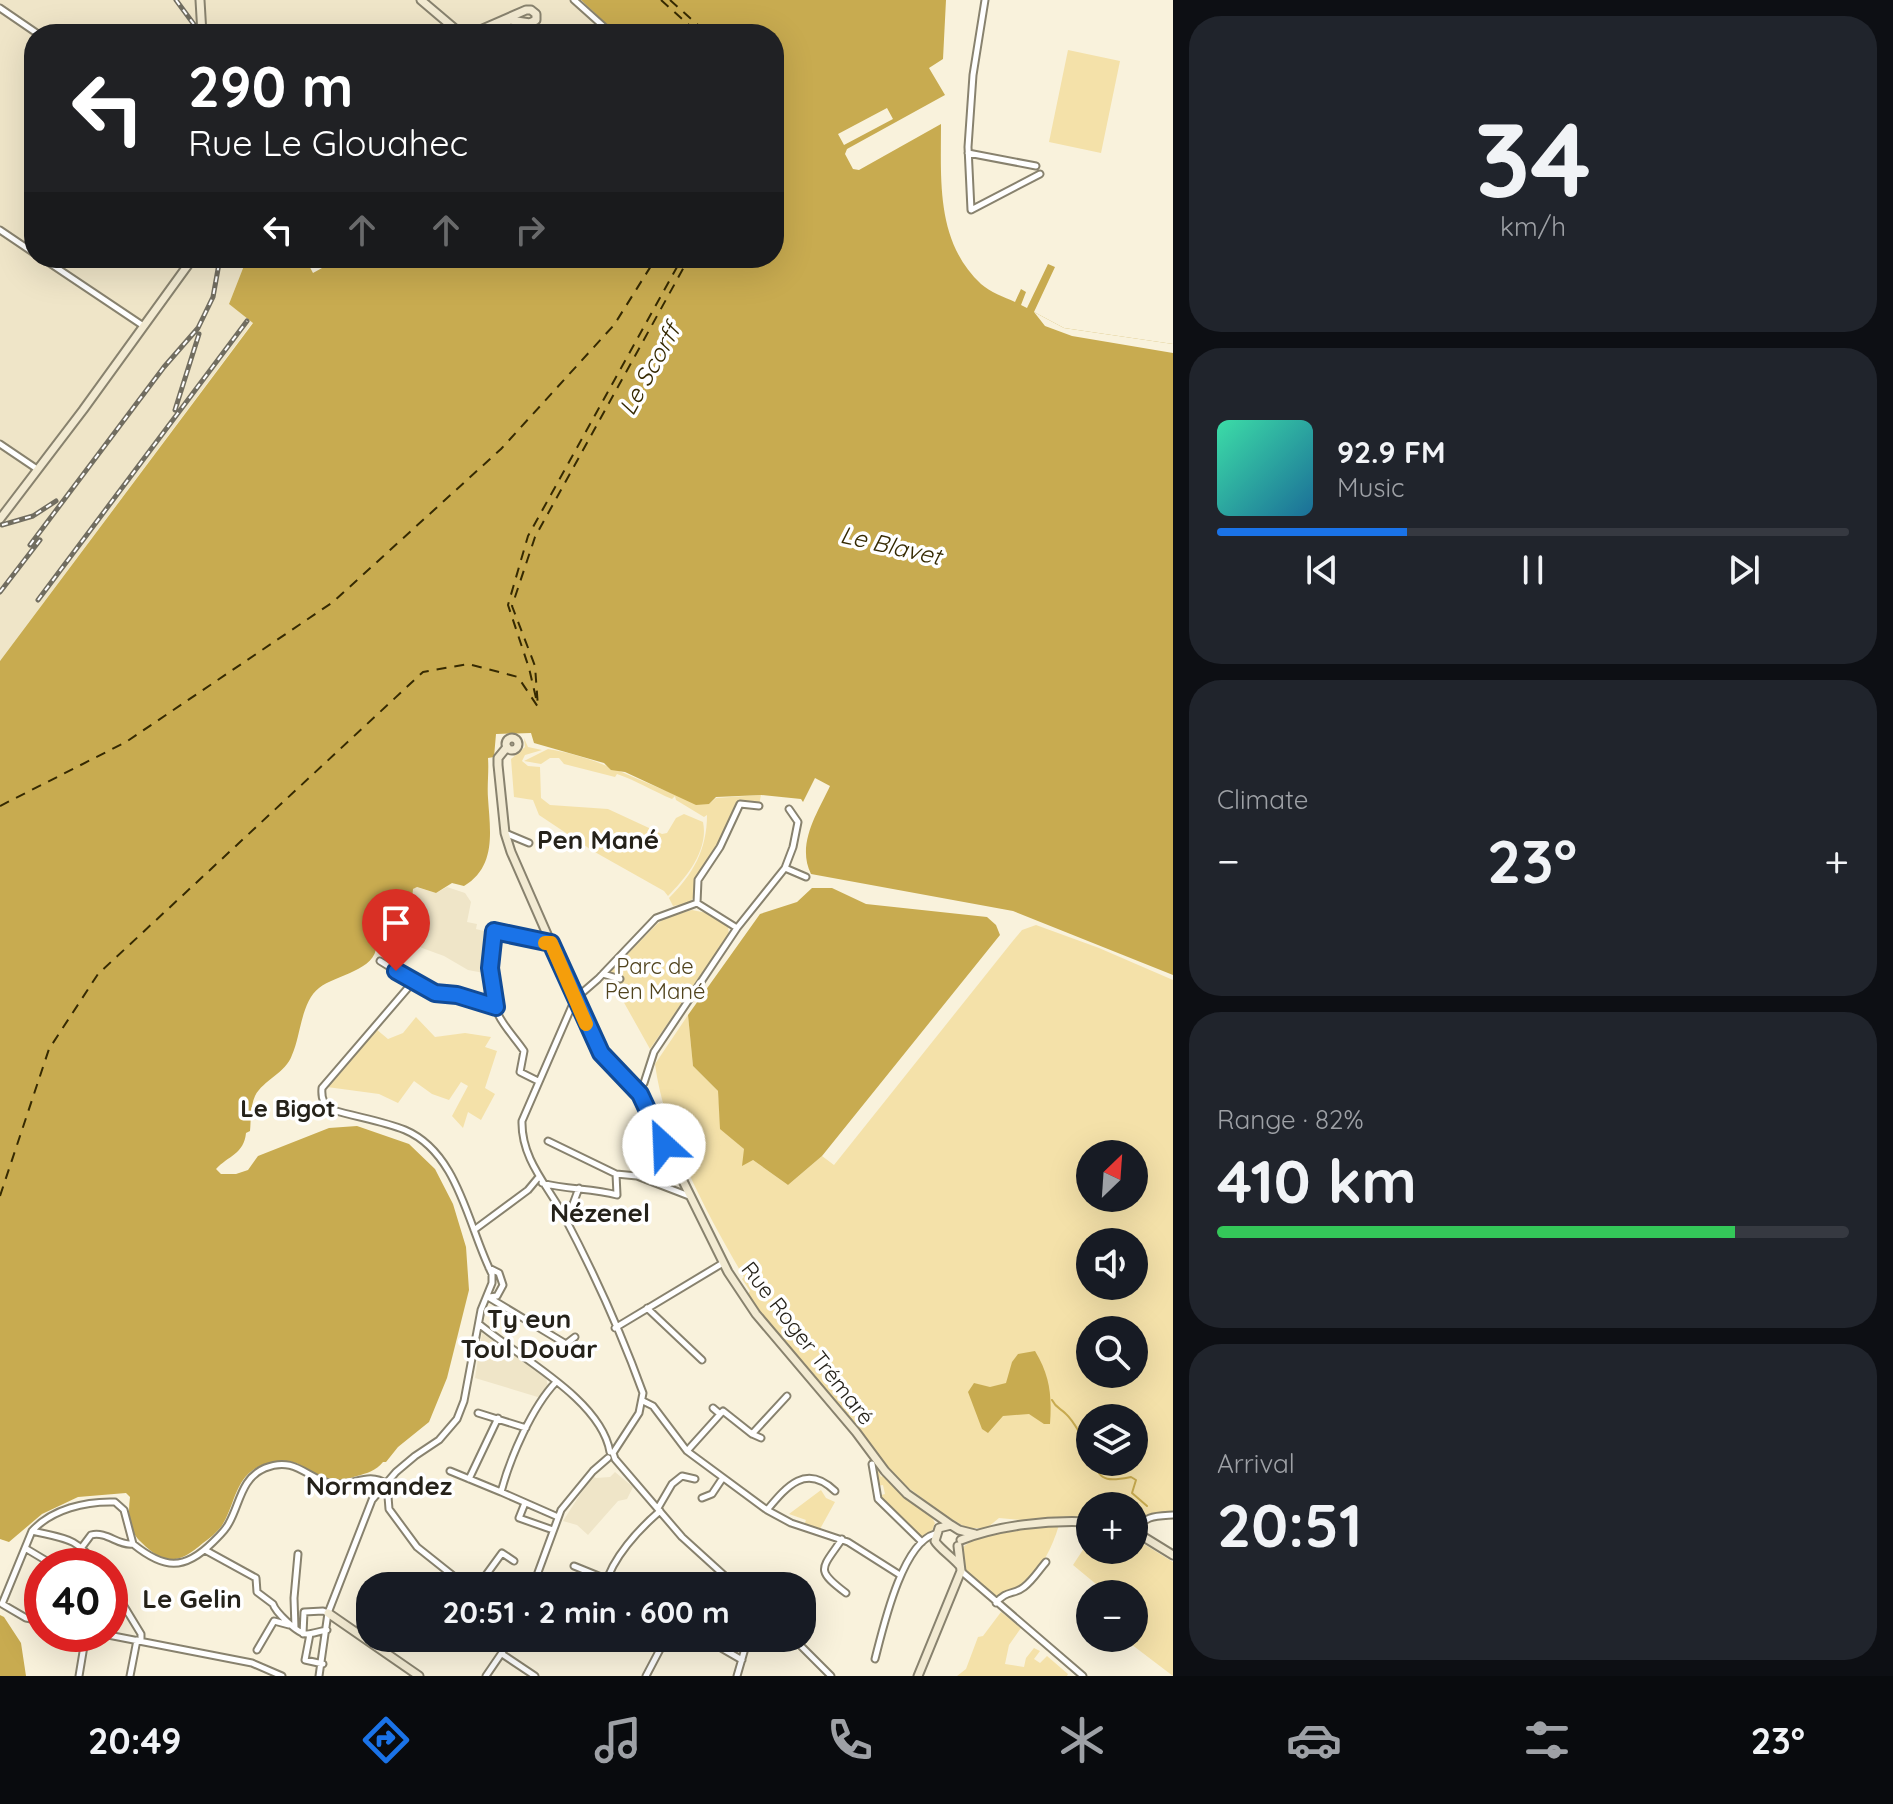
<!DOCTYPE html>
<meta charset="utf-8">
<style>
body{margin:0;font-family:Quicksand,sans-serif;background:#20242c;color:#f1f3f6;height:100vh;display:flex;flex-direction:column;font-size:30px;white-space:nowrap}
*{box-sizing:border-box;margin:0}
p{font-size:26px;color:#9ea1a6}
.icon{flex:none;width:44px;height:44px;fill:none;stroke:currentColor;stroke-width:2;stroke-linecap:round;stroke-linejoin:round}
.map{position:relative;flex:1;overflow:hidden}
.sheet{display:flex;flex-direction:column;gap:16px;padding:16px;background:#0d0f14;width:720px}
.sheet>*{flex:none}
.guide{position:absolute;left:24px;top:24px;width:760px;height:244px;border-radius:32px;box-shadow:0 8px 32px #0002;background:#202124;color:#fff;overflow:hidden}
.needle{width:52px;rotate:25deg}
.tools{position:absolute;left:1076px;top:1140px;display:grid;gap:16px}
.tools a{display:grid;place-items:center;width:72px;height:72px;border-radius:50%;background:#171b24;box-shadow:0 8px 32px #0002;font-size:40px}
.speed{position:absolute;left:24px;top:1548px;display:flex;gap:16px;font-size:40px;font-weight:700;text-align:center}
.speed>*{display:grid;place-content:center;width:104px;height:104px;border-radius:50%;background:#171b24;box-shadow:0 8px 32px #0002;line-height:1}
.speed .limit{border:12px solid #d22;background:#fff;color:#111}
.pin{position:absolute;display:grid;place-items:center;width:68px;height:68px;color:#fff;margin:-82px -34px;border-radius:50% 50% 50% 0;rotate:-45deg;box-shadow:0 0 8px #0007}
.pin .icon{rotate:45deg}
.me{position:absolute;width:88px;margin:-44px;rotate:335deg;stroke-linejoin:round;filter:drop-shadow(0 0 6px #0008)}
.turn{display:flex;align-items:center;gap:28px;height:168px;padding:0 32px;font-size:36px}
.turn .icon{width:104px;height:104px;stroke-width:2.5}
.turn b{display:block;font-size:56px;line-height:68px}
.lanes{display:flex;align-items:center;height:76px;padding:0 32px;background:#0003;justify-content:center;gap:40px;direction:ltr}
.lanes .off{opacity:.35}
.big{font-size:60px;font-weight:800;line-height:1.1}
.sheet .card{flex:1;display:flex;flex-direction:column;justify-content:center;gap:12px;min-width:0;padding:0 28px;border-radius:32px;background:#20242c}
.sheet .dial{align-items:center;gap:0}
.dial b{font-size:104px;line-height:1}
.song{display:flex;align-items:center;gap:24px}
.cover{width:96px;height:96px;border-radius:12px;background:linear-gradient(135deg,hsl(160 70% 55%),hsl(200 70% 35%))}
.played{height:8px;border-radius:4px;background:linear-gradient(90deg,#1a73e8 30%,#363941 30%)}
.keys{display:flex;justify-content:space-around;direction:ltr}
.heat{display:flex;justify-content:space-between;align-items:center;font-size:44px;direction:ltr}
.charge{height:12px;border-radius:6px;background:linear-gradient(90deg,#34c759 82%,#363941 0)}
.trip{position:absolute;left:356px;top:1572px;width:460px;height:80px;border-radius:32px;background:#171b24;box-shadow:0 8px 32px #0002;font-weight:800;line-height:80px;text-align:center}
.tabs{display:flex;height:128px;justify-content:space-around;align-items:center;background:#090b0e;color:#9ea1a6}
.tabs .icon{width:56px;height:56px}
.tabs .on{color:#1a73e8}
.tabs b{font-size:36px;color:#f1f3f6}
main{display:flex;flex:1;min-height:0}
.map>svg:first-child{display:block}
.built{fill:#efe5c8}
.green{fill:#f4e1a9;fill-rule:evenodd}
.water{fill:#c8ab50}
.pier{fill:#f9f2dc}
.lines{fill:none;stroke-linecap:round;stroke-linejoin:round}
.stream{stroke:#c8ab50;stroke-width:2}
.ferry{stroke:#362a02;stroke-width:2;stroke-dasharray:10 8;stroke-linecap:butt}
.street-casing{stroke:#88826e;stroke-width:9}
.secondary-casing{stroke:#88826e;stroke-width:11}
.street{stroke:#fff;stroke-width:5}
.secondary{stroke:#f2ead2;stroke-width:7}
.rail-casing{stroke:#716d60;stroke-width:5}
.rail{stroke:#fff;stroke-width:2;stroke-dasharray:6;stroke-linecap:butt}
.route-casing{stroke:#114b97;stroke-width:20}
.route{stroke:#1a73e8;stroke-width:14}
.slow{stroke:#f59e0b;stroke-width:14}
.labels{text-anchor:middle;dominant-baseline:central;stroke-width:7;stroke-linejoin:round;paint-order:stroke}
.park-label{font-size:22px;fill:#50431d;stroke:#fff}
.street-label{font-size:22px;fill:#25221a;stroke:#fff}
.water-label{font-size:24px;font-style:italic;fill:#362a02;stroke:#fff}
.neighbourhood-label{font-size:24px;font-weight:bold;fill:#25221a;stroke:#fff}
.quarter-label{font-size:26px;font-weight:bold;fill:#25221a;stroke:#fff}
</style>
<main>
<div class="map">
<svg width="1173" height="1676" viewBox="0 0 1173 1676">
<rect width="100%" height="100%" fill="#f9f2dc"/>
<path class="built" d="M 0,0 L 581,0 L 617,34 L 34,34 L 34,258 L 247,258 L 229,304 L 253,322 L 0,661 Z
M 416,887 L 436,893 L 447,887 L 465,893 L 471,902 L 467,922 L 477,924 L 476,929 L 492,933 L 489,974 L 468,970 L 444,956 L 422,948 L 401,934 L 406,928 L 413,889 Z
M 482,1333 L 546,1377 L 548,1387 L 541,1398 L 475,1378 Z
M 615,1472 L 633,1487 L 627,1499 L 618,1501 L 588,1535 L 577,1525 L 563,1521 L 592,1476 L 596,1478 L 610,1477 Z"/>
<path class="green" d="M 1068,50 L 1120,61 L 1101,153 L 1049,142 Z
M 524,738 L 528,747 L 542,750 L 525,755 L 522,761 L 528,766 L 540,767 L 541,798 L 550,805 L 608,809 L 662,834 L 667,833 L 676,818 L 684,814 L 703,822 C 709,850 686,878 668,896 L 664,891 L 593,851 L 539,815 L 533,800 L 514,797 L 511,759 L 525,747 Z
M 548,749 C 607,758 653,792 709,804 L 716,798 L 761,795 L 759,805 L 738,803 L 718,849 L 696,878 L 694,896 L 690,903 L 673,906 L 669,898 C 693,874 707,850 707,815 L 704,817 L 676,800 L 675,796 L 672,799 C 653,791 635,780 617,774 L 615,777 L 564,764 L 559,758 L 550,758 L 541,764 L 524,761 Z
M 692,910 L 712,914 L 728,926 L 729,935 L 650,1049 L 608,974 L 657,924 L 665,918 Z
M 1036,925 L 1099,948 L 1173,980 L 1173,1515 L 1142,1516 L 1134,1522 L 1134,1506 L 1090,1506 L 1090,1518 L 1033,1521 L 999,1518 L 987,1528 L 967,1528 L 943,1514 L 897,1479 L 747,1295 L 750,1291 L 742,1279 L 744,1277 C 708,1216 664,1135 655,1064 L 688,1015 L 693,1066 L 718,1091 L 721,1129 L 744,1149 L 753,1160 L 788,1185 L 822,1156 L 834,1165 L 1012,942 L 1022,930 ZM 1090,1154 L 1134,1154 L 1134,1198 L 1090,1198 ZM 1090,1242 L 1134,1242 L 1134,1286 L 1090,1286 ZM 1090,1330 L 1134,1330 L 1134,1374 L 1090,1374 ZM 1090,1418 L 1134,1418 L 1134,1462 L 1090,1462 Z
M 416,1017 L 435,1037 L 465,1033 L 491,1037 L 485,1047 L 497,1051 L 485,1088 L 495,1094 L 481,1120 L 468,1112 L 463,1128 L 452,1116 L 468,1086 L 461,1082 L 449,1100 L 432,1094 L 414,1081 L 398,1103 L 379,1094 L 327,1087 L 376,1029 L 388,1039 L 403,1033 Z
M 878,1470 L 881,1477 L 884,1475 C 898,1491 927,1505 935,1523 L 931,1533 L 919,1538 L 878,1496 L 885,1494 L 883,1485 L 876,1486 L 874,1472 Z
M 821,1490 L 826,1498 L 835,1502 L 820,1529 L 804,1525 L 806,1520 L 789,1514 Z
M 1059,1525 C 1052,1548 1042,1569 1023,1584 C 1013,1592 1006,1588 996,1599 L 964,1569 L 961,1550 C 973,1531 1036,1528 1059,1525 Z
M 1134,1538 L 1173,1562 L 1173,1676 L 1123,1638 L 1134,1638 L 1134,1594 L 1100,1594 L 1102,1589 L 1073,1565 L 1090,1539 L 1090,1550 L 1134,1550 Z
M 1001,1612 L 1021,1628 L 1009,1645 L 1005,1664 L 1024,1667 L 1026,1658 L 1034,1648 L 1040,1651 L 1034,1659 L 1040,1663 L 1047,1656 L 1068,1674 L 1067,1676 L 957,1676 L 966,1669 L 978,1637 L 983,1636 Z"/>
<path class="water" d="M 581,0 L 946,0 L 943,59 L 929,68 L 945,95 L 847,149 L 845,154 L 853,169 L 859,170 L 941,124 C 941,181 936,242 981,284 C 990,292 1004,297 1015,302 L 1021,289 L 1026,292 L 1021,305 L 1027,308 L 1048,264 L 1055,267 L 1034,312 L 1064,328 L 1173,344 L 1173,975 L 1013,911 L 811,874 C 796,844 818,812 830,786 L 815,778 L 803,802 L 801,799 L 761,795 L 716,797 L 709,804 L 696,805 L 625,772 L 611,770 L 604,763 L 534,743 L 531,733 L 496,734 L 494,757 L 488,758 C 489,772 487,785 488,798 C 490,830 497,866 464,886 L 452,883 L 436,893 L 417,887 L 413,889 C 410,920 412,936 376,942 C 380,970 337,974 319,988 C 301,1002 301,1035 292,1055 C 286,1073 263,1080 255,1096 C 250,1107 251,1121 250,1131 L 246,1133 C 244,1154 228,1156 216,1169 L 221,1174 L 236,1174 L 248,1170 L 258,1156 L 329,1128 L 357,1126 L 409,1144 L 435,1169 L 453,1204 L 466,1247 L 469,1290 L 447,1378 L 429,1422 L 398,1447 L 386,1462 L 383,1462 C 376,1471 367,1473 357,1476 C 349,1478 341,1482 333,1481 C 307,1478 303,1452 265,1464 C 234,1474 236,1505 221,1527 C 216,1533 210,1538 203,1543 C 179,1564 165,1566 141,1542 C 128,1530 128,1514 130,1497 L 126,1493 L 78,1497 L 42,1514 L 9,1542 L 0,1539 L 0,661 L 253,323 L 229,304 L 247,258 L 305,258 L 313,273 L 340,258 L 774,258 L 774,34 L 617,34 Z
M 812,888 L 832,888 L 866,904 L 987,917 L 996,925 L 1000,935 L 822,1156 L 788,1185 L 753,1160 L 742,1166 L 744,1149 L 720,1129 L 718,1091 L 693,1066 L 688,1015 L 760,914 L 797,902 Z
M 1035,1351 C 1050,1376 1052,1395 1050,1424 L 1044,1424 L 1029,1414 L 1003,1416 L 988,1433 L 982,1429 L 968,1392 L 974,1383 L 990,1387 L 1006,1383 L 1012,1362 L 1018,1354 Z
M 0,1615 L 4,1617 L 21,1643 L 26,1676 L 0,1676 Z"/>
<path class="pier" d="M 887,108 L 893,119 L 844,145 L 838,134 Z
M 1034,312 L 1064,328 L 1173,344 L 1173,353 L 1072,336 L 1045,326 Z"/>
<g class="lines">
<path class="stream" d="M 1052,1400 C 1056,1408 1060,1408 1066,1414 C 1076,1423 1080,1437 1090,1447
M 1096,1462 C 1097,1484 1115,1480 1131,1477 L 1136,1480 L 1132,1493 L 1147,1506"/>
<path class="ferry" d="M 661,0 L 699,34
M 670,0 L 708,34
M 774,93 L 778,96 L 774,103
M 536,698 L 529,668 L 508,605 L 528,536 L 682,258
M 0,806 L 126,742 L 333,602 L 501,449 L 614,325 L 656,258
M 0,1196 L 49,1049 L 98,974 L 423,672 L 468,664 L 518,677 L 538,707 L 535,666 L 512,606 L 535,537 L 689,258"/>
<g class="street-casing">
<path id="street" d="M 574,0 L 612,34
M 985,0 L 973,75 L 968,147 L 971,210 L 1040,174
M 0,8 L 38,34
M 968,153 L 1036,166
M 0,230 L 34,253
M 42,258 L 142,325
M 0,444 L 37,469
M 505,833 L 529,843
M 785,868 L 806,877
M 697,903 L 698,880 L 720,847 L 740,804 L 759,806
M 380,961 L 427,990 L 457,995 L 496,1007
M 603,974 L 620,979
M 538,1081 L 520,1072 L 524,1051 C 516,1039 504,1027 498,1014 C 488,989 490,957 494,931 L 551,943
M 637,1090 L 644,1083 L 654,1052 L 737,928 L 785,868 L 793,847 L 798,822 L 789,809
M 548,1141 L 616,1174 L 637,1176 L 689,1196
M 542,1183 C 567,1190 591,1188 617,1195 L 616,1174
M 563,1215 L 570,1212 L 579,1188
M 474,1230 L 528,1190 L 538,1178
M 488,1297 L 566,1344 L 575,1337
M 489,1297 L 497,1296 L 503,1285 L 499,1273 L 489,1268
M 647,1308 L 702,1360
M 479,1324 C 518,1357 601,1399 610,1452
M 615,1328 L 723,1263
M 556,1382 C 532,1407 510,1458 501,1492 L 558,1517
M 643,1401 L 653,1406 L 687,1451 L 767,1510 L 791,1523 L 848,1542 L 900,1575
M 713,1408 L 720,1414
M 478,1413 L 526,1428
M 752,1434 L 761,1438
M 687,1451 L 723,1411 L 752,1434 L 787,1396
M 613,1453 L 639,1413 L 643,1393 C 622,1335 593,1271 564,1216 C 548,1186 521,1159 522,1121 L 575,999 L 598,979 L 656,918 L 697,903 L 737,928
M 613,1453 L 615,1459 L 682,1537 L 736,1586
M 872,1464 L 878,1499 L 922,1542
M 450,1471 L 501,1492
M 469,1479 L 498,1418
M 702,1498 L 712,1494 L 722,1479
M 525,1503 L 519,1518 L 553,1530
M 658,1508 L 672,1484 L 682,1476 L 695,1479
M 767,1510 C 787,1486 806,1463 835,1491
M 32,1531 C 67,1539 75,1537 98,1566
M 1136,1532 C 1144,1515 1156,1516 1173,1515
M 842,1539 C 822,1569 814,1569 846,1593
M 82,1547 L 91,1535 C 107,1531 118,1546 133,1544 C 164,1569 184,1571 213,1542 C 219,1536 225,1531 229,1523 C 240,1504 241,1478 265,1468 C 297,1455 308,1481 334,1484 C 354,1486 368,1471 387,1484 L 389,1509 L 417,1547 L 466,1586
M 25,1548 L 55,1566
M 205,1550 L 256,1578 L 257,1592 L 273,1604 C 275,1611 297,1634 307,1634 C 312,1634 320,1631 327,1630
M 574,1566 L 606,1579
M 961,1571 L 1083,1676
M 110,1583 L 141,1634 L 141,1641
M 478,1586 L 502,1553 L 514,1561
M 533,1586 L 561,1510 L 593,1471 L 608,1458
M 605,1586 C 612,1558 639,1529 660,1511
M 996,1603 C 1006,1590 1014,1595 1024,1587 C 1033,1580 1039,1570 1046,1562
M 42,1621 L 26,1618 L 2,1604 L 32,1531 C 52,1509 86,1501 115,1502 L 124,1510 L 133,1544
M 295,1628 L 294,1598 L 298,1554
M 103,1634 L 252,1663 L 282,1676
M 303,1634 L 304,1612 L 323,1611 L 328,1613
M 310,1634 L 305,1660 L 323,1664
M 704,1638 L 742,1660
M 793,1638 L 831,1676
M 257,1650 L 274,1621 L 289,1625
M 502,1654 L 535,1676
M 875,1659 C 883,1628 902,1543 935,1534
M 79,1676 L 86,1634
M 130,1676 L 137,1640
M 319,1676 L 328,1613 L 372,1500 L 396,1472 L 415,1456 L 439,1440 L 457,1419 L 464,1401 L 481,1310 L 492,1283 L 492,1274 C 468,1227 459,1153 405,1130 C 383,1121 356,1117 333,1110 C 324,1104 321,1100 322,1088 L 413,982
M 486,1676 L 512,1638
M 646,1676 L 666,1638
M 737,1676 L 748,1638"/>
</g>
<g class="secondary-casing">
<path id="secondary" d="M 200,0 L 202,34
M 421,0 L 461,34
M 471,34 L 526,10 L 531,10 L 536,14 L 536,20 L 530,23 L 510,20 L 479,34
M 0,519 L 83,410 L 193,258
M506 744a6 6 0 1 1 12 0a6 6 0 1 1-12 0Z
M 507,747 L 498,758 L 498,765 L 505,833 L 511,852 L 585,1021 L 601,1053 L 640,1094 L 728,1272 L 756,1314 L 856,1432 L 885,1471 L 907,1494 L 951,1525 L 959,1530 L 975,1534
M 951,1525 L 939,1528 L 935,1541 C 938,1547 952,1557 959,1565
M 1134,1531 L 1173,1555
M 961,1540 C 1000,1525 1048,1520 1090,1522
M 328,1613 L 419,1676
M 918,1676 L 961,1571 L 958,1546"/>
</g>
<use href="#street" class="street"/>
<use href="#secondary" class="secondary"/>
<g class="rail-casing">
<path id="rail" d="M 176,0 L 201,34
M 175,410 L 199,334
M 2,525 L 33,516 L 56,501
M 30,545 L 164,367 L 198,328 L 213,297 L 220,258
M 0,592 L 40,540
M 38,600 L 247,321"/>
</g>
<use href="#rail" class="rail"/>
</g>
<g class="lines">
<g class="route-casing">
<path id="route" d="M 396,971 L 435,993 L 457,995 L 496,1007 L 490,968 L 494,931 L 551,943 L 601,1053 L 640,1094 L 664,1145"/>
</g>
<use href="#route" class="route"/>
<path class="slow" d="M 545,943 L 551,943 L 586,1024"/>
</g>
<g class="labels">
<g class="park-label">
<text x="655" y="966">Parc de<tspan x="655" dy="25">Pen Mané</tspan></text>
</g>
<g class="street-label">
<text transform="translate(808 1343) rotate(52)">Rue Roger Trémaré</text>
</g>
<g class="water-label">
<text transform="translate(649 369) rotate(-61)">Le Scorff</text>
<text transform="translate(891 545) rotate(13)">Le Blavet</text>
</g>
<g class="neighbourhood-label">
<text x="288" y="1108">Le Bigot</text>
</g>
<g class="quarter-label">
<text x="598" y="839">Pen Mané</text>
<text x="600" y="1212">Nézenel</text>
<text x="529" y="1318">Ty eun<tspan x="529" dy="30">Toul Douar</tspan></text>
<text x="379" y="1485">Normandez</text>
<text x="192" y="1598">Le Gelin</text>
</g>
</g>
</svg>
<div class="tools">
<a><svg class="needle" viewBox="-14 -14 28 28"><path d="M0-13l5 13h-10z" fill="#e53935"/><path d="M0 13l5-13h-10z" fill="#9ea1a6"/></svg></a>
<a><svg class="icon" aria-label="sound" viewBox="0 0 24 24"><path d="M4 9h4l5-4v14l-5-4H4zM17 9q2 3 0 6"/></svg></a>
<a><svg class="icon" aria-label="search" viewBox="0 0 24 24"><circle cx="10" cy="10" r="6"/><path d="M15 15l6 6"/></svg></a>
<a><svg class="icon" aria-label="layers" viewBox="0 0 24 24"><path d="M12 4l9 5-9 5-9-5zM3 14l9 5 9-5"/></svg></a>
<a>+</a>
<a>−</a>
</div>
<div class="speed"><div class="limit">40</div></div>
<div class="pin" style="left:396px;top:971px;background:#d93025"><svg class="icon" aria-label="arrive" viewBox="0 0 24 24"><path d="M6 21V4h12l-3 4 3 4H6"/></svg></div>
<svg class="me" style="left:664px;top:1145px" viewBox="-20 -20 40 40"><circle r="19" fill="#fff"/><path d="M0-13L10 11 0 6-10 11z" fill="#1a73e8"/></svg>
<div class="trip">20:51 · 2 min · 600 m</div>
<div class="guide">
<div class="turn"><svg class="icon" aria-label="left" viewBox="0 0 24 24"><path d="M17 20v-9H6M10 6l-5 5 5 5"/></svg><div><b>290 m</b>Rue Le Glouahec</div></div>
<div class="lanes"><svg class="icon" aria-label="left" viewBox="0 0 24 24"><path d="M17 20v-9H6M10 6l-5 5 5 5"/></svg><svg class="icon off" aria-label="ahead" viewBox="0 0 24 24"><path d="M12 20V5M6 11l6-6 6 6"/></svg><svg class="icon off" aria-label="ahead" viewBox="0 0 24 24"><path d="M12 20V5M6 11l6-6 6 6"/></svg><svg class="icon off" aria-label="right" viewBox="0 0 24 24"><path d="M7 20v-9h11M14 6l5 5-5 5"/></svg></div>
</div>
</div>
<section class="sheet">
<div class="card dial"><b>34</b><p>km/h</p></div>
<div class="card">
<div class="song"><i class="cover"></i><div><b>92.9 FM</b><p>Music</p></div></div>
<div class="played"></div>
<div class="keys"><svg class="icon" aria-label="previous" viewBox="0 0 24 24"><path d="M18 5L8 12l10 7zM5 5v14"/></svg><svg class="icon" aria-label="pause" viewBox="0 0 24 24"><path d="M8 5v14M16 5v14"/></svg><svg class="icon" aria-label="next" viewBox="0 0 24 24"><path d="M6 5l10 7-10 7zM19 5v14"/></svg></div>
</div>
<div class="card"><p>Climate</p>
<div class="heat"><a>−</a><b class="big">23°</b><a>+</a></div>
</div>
<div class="card"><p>Range · 82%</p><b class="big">410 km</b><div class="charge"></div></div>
<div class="card"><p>Arrival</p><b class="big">20:51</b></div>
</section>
</main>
<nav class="tabs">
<b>20:49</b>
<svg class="icon on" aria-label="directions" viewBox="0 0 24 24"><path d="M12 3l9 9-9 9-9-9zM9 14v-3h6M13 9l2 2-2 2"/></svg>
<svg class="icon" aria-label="music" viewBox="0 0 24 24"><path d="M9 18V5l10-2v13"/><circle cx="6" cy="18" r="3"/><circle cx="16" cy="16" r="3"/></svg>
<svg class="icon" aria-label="phone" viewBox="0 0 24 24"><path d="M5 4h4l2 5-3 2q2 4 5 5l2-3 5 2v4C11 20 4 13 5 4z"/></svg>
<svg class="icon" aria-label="climate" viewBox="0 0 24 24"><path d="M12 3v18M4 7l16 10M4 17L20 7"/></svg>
<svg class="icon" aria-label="car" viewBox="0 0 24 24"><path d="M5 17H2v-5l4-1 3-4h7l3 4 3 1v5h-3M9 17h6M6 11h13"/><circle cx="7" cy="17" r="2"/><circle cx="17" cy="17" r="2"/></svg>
<svg class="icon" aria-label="filters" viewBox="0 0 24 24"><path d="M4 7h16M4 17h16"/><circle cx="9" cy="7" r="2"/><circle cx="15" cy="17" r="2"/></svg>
<b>23°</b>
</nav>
